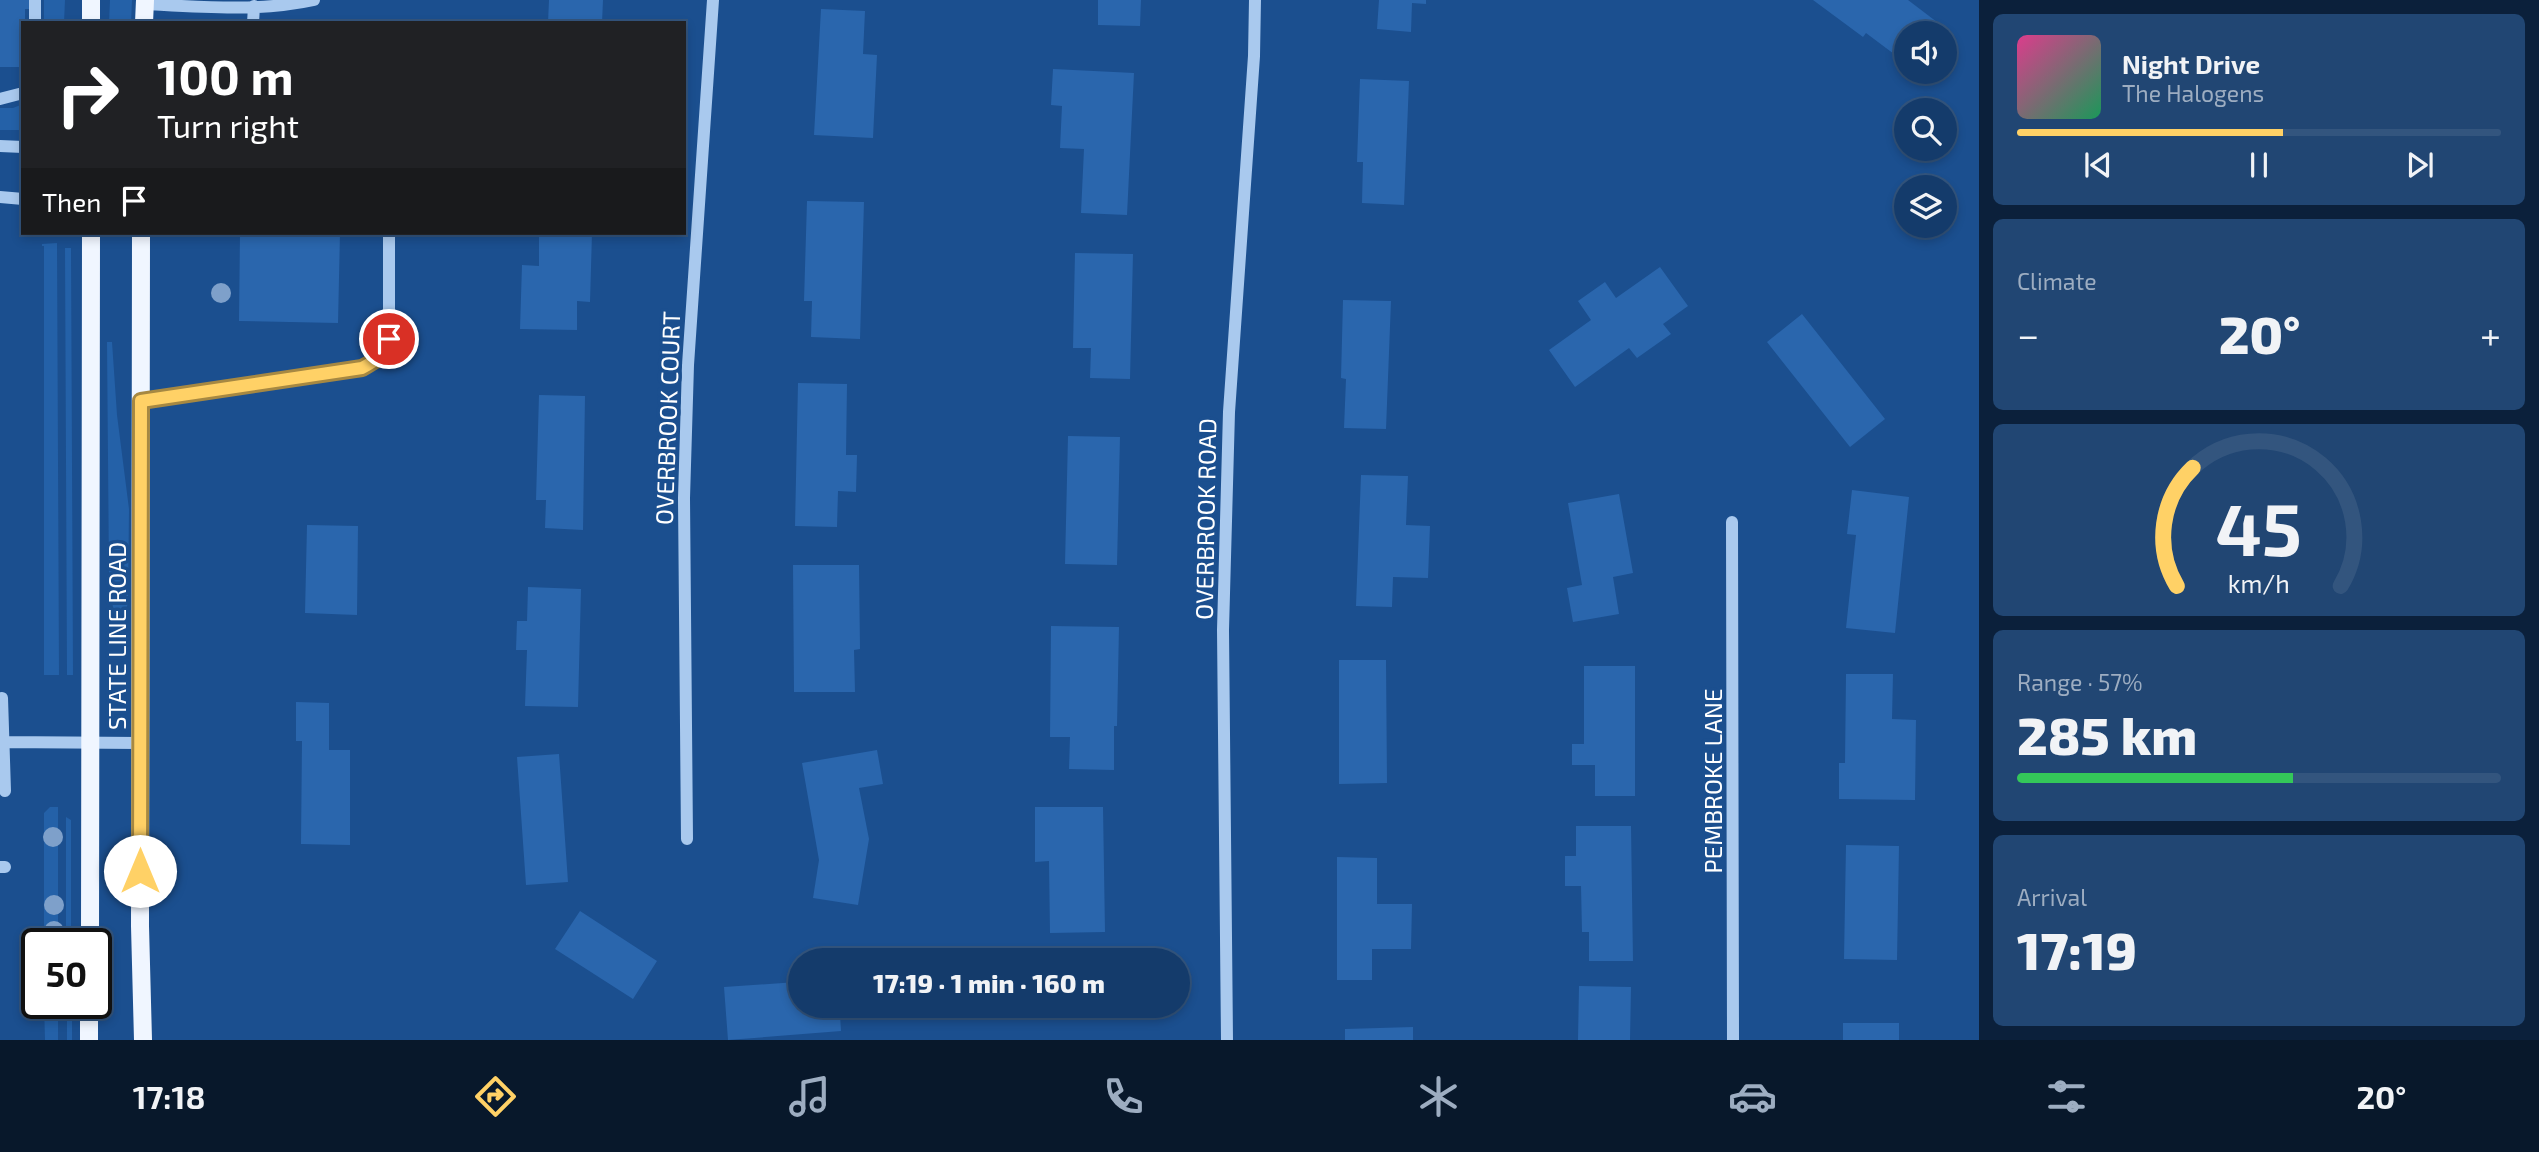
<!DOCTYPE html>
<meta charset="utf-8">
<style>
body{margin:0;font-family:"Exo 2",sans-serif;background:#214673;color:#f1f3f6;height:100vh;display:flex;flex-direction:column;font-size:26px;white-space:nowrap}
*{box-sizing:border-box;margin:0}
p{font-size:23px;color:#9dadc1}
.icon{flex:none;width:38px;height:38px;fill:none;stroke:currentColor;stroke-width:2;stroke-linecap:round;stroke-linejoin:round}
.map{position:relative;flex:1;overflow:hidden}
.details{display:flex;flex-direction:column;gap:14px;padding:14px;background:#0b203b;width:560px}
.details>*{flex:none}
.hud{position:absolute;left:21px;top:21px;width:665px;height:214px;border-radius:0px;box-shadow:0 4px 10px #0003,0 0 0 2px #33557e;background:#202124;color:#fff;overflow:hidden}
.buttons{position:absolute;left:1894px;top:21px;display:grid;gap:14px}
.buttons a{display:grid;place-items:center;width:63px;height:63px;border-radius:50%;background:#143b6b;box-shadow:0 4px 10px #0003,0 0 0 2px #33557e;font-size:35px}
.speed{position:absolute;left:21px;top:928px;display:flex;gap:14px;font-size:35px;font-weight:700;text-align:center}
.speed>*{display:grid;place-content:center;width:91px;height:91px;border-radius:50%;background:#143b6b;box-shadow:0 4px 10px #0003,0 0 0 2px #33557e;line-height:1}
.speed .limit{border:4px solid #111;border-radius:10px;background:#fff;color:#111}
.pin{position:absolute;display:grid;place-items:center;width:60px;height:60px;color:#fff;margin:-30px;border:4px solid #fff;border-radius:50%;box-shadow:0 2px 7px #0007}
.me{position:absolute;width:77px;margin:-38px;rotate:0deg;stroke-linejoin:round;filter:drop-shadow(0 0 5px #0008)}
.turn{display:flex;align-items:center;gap:24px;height:147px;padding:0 21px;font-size:32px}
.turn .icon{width:91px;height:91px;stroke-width:2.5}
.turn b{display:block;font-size:49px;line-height:60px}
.then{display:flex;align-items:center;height:66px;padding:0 21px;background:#0003;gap:14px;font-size:26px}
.big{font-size:52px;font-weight:800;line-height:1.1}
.details .tile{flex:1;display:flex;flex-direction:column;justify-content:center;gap:10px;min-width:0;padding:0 24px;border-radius:10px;background:#214673}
.details .dial{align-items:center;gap:0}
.dial svg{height:182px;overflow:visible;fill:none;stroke:#33557e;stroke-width:7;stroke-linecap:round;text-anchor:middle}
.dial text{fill:#f1f3f6;stroke:none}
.song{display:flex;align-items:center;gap:21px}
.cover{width:84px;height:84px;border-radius:10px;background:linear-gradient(135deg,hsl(330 70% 55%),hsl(150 70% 35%))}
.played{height:7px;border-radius:4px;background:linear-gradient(90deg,#ffd166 55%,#33557e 55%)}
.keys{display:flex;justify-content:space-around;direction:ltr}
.heat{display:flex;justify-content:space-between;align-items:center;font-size:38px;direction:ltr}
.charge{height:10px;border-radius:5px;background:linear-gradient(90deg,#34c759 57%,#33557e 0)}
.trip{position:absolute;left:788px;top:948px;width:402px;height:70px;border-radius:35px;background:#143b6b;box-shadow:0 4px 10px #0003,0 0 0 2px #33557e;font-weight:800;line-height:70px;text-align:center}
.tabs{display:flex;height:112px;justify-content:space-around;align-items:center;background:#08182b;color:#9dadc1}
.tabs .icon{width:49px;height:49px}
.tabs .current{color:#ffd166}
.tabs b{font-size:32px;color:#f1f3f6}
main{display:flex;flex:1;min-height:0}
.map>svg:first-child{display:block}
.green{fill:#2461a8}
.building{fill:#2a66ad}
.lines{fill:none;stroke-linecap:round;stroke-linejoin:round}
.minor{stroke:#a9c9ee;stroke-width:12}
.major{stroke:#f0f6ff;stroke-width:18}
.tree{fill:#7ea0ca}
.route-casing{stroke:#a68842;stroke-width:18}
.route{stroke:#ffd166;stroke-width:12}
.labels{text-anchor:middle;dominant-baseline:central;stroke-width:7;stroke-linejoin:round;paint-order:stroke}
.street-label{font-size:24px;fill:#fff;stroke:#1b4f8f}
</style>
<main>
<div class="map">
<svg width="1979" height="1040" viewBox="0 0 1979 1040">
<rect width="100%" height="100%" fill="#1b4f8f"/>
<path class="green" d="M 44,0 L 65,0 L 64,23 L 44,23 Z
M 110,0 L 132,0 L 131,23 L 109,23 Z
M 23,104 L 23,130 L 0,130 L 0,108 L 13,108 Z
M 57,243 L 59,675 L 44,675 L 44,246 L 42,246 L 42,244 Z
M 65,248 L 71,248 L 73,675 L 67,675 Z
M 107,342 L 112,342 L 117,415 L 129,509 L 128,601 L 124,624 L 115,624 L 109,575 Z
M 50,807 L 58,807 L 58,943 L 44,943 L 44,813 Z
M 66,817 L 71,820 L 71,943 L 66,943 Z
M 44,1003 L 58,1003 L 58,1040 L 45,1040 Z
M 67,1003 L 72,1003 L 72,1040 L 67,1040 Z"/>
<path class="building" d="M 0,0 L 30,0 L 30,9 L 25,9 L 25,23 L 23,23 L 23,67 L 0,67 Z
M 549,0 L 603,0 L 602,23 L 548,23 Z
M 1098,0 L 1141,0 L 1140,26 L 1098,25 Z
M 1379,0 L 1426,0 L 1426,4 L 1412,3 L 1411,32 L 1377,29 Z
M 1813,0 L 1908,0 L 1954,35 L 1944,48 L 1944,33 L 1906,33 L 1906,63 L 1866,33 L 1863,37 Z
M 821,9 L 865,11 L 863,54 L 877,55 L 873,138 L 814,135 Z
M 1053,69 L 1134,73 L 1127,215 L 1081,213 L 1084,149 L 1060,148 L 1062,106 L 1051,105 Z
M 1360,79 L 1409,81 L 1404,205 L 1362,203 L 1363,162 L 1357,162 Z
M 807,201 L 864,202 L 860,339 L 811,337 L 812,301 L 804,301 Z
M 240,233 L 340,233 L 338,323 L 239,321 Z
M 539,233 L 592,233 L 590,302 L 577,301 L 577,330 L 520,329 L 522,265 L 539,266 Z
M 1075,253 L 1133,254 L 1130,379 L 1090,378 L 1091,348 L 1073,348 Z
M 1660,267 L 1688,306 L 1663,324 L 1671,334 L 1637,358 L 1629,348 L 1575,387 L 1549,350 L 1591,320 L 1578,301 L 1605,282 L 1616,298 Z
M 1343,300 L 1391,301 L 1386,429 L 1344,428 L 1346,379 L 1341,378 Z
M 1802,314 L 1885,419 L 1850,447 L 1767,342 Z
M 798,383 L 847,384 L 846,455 L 857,455 L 856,492 L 838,491 L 837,527 L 795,526 Z
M 539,395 L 585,396 L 583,530 L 545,528 L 546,500 L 536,500 Z
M 1068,436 L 1120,437 L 1117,565 L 1065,564 Z
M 1361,475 L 1408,476 L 1406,525 L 1430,526 L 1428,578 L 1393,577 L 1392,607 L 1356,606 Z
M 1852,490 L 1909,497 L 1895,633 L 1846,628 L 1856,535 L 1847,534 Z
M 1619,494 L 1633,573 L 1613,577 L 1619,614 L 1573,622 L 1567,588 L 1582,585 L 1568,503 Z
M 307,525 L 358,526 L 357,615 L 305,613 Z
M 793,565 L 859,565 L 860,649 L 854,650 L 855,692 L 794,692 Z
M 528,587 L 581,589 L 578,707 L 525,706 L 527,650 L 516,650 L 517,621 L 527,621 Z
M 1051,626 L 1119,627 L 1117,726 L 1114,726 L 1114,770 L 1069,769 L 1070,737 L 1050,737 Z
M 1339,660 L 1386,660 L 1387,783 L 1339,784 Z
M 1584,666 L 1635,666 L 1635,796 L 1595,796 L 1595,765 L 1572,765 L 1572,744 L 1584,744 Z
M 1846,674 L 1893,674 L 1892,719 L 1916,720 L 1915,800 L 1839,799 L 1839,763 L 1845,763 Z
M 296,702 L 329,703 L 329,750 L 350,750 L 350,845 L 301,844 L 302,741 L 296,741 Z
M 877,750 L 883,784 L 859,788 L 869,839 L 858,905 L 813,898 L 819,860 L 802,763 Z
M 559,754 L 568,882 L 526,885 L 517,757 Z
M 1035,807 L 1103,807 L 1105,932 L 1050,933 L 1049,861 L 1035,862 Z
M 1576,826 L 1631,826 L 1633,961 L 1589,961 L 1589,932 L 1582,932 L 1581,886 L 1565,886 L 1565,856 L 1576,856 Z
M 1846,845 L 1899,846 L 1897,960 L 1844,959 Z
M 1337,857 L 1377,858 L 1377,904 L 1412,904 L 1411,949 L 1372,949 L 1372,980 L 1337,980 Z
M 580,911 L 657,961 L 633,999 L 555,949 Z
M 797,982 L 800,1006 L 861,1006 L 862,1014 L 840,1015 L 841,1031 L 728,1040 L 724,987 Z
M 1579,986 L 1631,987 L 1630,1040 L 1578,1040 Z
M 1843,1023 L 1899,1023 L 1899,1040 L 1843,1040 Z
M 1413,1027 L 1413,1040 L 1345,1040 L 1345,1029 Z"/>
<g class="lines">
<path class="minor" d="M 145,4 C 200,7 260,12 314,0
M 35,23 L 35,0
M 253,23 L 254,6
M 0,99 L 23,93
M 0,146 L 23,147
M 0,197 L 23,199
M 141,401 L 341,372 C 364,368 381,363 389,339 L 389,233
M 1732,522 L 1733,1040
M 2,698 L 5,791
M 0,742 L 140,743
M 687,839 L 684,498 L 688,365 L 713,0
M 0,867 L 5,867
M 1227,1040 L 1223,630 L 1229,412 L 1254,56 L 1255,0"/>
<path class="major" d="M 91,23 L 91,0
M 144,23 L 145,0
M 141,233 L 140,926 L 143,1040
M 90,943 L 91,233
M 89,1040 L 89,1003"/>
</g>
<g class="tree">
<circle cx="221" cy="293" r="10"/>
<circle cx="53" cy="837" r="10"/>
<circle cx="54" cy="905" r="10"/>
<circle cx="54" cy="931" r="10"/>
</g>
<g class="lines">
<g class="route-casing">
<path id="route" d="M 140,871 L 141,401 L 362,368 C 377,360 384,355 389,339"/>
</g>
<use href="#route" class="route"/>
</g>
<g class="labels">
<g class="street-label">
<text transform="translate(667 418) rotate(-88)">OVERBROOK COURT</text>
<text transform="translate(1205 519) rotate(-89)">OVERBROOK ROAD</text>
<text transform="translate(116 636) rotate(-90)">STATE LINE ROAD</text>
<text transform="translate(1712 781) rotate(-90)">PEMBROKE LANE</text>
</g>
</g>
</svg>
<div class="buttons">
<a><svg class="icon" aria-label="sound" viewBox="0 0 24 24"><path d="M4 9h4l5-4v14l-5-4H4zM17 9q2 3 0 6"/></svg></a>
<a><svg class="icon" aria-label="search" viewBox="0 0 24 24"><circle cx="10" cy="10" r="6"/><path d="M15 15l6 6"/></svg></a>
<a><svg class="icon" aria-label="layers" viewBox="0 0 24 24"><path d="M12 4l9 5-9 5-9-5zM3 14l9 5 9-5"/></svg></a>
</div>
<div class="speed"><div class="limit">50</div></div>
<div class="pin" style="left:389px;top:339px;background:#d93025"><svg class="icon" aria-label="arrive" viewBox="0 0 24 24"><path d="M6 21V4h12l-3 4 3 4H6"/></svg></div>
<svg class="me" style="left:140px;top:871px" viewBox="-20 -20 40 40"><circle r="19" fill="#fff"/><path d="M0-13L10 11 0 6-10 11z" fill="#ffd166"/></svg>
<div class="trip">17:19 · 1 min · 160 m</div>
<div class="hud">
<div class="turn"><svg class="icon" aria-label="right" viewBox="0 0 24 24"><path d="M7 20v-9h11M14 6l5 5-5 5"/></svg><div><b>100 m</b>Turn right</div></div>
<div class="then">Then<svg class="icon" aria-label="arrive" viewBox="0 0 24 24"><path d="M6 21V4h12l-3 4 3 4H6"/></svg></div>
</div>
</div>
<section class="details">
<div class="tile">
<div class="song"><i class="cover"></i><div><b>Night Drive</b><p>The Halogens</p></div></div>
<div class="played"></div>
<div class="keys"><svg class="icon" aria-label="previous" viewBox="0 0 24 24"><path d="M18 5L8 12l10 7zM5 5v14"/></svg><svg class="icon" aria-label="pause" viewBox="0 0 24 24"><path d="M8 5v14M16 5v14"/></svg><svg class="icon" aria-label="next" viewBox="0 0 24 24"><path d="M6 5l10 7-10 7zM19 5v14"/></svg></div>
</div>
<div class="tile"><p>Climate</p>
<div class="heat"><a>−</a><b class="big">20°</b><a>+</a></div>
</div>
<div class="tile dial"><svg viewBox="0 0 100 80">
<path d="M14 69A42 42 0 1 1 86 69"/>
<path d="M14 69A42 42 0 0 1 21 17" stroke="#ffd166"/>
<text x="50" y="56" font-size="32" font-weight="700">45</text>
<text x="50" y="72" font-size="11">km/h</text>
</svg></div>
<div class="tile"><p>Range · 57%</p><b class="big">285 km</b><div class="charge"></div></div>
<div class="tile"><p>Arrival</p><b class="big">17:19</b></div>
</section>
</main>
<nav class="tabs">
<b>17:18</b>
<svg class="icon current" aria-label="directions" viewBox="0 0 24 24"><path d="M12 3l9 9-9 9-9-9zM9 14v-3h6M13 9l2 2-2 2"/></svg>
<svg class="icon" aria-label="music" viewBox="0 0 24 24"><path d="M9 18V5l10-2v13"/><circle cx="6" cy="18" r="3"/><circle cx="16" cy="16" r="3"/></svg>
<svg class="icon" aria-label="phone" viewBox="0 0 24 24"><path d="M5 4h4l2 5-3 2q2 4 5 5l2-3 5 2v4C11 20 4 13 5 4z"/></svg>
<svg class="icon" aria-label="climate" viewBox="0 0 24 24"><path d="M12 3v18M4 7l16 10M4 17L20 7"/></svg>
<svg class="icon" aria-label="car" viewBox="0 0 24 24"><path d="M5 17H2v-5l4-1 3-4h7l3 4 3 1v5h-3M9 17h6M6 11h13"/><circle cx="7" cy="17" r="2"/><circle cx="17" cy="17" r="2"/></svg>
<svg class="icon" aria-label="filters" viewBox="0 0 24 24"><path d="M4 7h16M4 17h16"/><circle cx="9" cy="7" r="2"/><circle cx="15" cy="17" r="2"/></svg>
<b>20°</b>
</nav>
